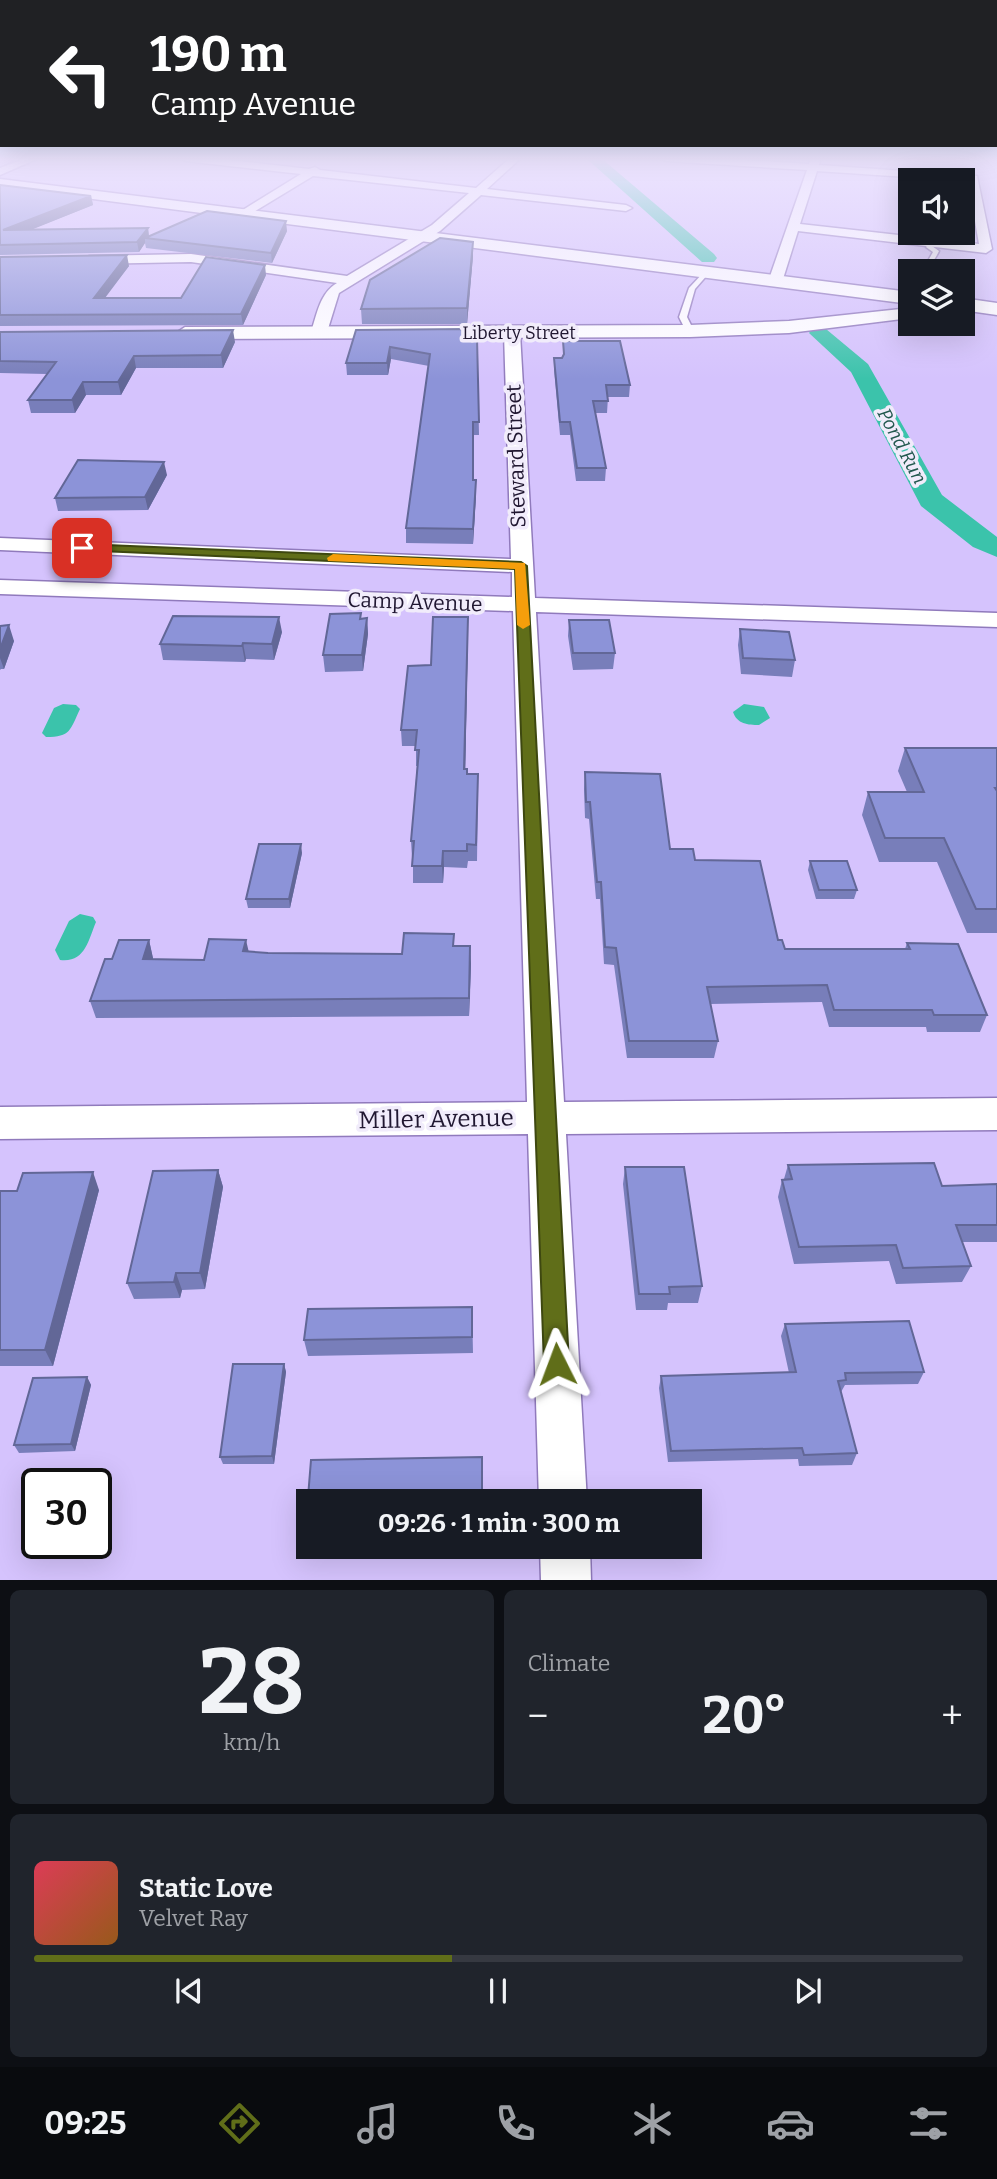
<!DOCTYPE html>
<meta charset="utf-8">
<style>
body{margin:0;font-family:Bitter,serif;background:#20242c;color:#f1f3f6;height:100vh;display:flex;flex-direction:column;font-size:26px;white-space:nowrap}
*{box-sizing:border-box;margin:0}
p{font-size:23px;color:#9ea1a6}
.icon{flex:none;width:38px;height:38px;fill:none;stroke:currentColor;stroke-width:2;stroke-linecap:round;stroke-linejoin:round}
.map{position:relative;height:1580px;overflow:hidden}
.sheet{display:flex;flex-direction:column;gap:10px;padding:10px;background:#0d0f14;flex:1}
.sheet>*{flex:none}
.top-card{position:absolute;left:0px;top:0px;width:998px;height:147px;box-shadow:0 7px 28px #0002;background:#202124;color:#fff;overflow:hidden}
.buttons{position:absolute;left:898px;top:168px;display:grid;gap:14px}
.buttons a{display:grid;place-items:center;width:77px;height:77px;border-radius:0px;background:#171b24;box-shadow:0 7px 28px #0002;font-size:35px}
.speed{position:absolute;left:21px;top:1468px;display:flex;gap:14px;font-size:35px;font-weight:700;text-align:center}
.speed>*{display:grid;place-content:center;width:91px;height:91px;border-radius:50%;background:#171b24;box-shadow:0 7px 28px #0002;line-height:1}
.speed .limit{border:4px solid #111;border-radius:10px;background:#fff;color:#111}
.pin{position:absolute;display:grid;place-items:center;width:60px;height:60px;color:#fff;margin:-30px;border-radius:14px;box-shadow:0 4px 10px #0006}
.me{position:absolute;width:77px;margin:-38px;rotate:357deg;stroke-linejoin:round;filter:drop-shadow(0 0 5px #0008)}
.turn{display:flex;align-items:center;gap:24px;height:147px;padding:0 35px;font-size:32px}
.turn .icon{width:91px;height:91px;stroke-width:2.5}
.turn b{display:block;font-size:49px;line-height:60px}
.big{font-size:52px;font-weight:700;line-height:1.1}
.sheet .widget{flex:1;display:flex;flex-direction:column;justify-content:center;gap:10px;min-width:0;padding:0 24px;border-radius:10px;background:#20242c}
.sheet .dial{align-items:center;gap:0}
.dial b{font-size:91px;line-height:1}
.song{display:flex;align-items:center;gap:21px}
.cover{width:84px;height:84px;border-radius:10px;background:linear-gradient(135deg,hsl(350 70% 55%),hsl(30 70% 35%))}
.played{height:7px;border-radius:4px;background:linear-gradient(90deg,#606e19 45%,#363941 45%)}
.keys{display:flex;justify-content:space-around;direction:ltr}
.heat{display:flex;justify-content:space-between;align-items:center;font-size:38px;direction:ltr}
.sheet .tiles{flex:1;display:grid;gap:10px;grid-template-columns:1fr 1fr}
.widget:last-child{grid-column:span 2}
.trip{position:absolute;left:296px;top:1489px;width:406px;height:70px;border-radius:0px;background:#171b24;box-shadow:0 7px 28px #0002;font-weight:700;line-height:70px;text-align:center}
.menu{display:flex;height:112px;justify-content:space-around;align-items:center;background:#090b0e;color:#9ea1a6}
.menu .icon{width:49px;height:49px}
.menu .current{color:#606e19}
.menu b{font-size:32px;color:#f1f3f6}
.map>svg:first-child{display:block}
.water{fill:#3bc3ab}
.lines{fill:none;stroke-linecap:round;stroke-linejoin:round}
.canal{fill:#3bc3ab;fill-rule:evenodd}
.service-casing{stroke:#907abc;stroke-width:3}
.minor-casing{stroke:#907abc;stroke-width:3}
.tertiary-casing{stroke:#907abc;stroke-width:3}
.secondary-casing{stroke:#907abc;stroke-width:3}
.service{fill:#fff;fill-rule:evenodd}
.minor{fill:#fff;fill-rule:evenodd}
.tertiary{fill:#fff;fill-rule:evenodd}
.secondary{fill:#fff;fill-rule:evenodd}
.wall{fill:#787eba}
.shaded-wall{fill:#626797}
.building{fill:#8c93d8;stroke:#626797;stroke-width:2}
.route{fill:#606e19;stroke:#3e4810;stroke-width:2}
.slow{fill:#f59e0b}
.labels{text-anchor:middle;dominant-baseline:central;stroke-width:7;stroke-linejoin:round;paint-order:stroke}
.far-street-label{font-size:18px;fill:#201731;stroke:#f1ecfb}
.far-water-label{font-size:19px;font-style:italic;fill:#22584e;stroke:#f1ecfb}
.street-label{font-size:21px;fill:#201731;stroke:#f1ecfb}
.near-street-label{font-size:24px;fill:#201731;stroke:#f1ecfb}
</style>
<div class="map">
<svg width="997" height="1581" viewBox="0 0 997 1581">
<rect width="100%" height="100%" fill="#d5c3fd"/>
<path class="water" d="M 63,704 L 76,705 L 80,709 C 70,730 71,737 46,737 L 42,733 L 54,708 Z
M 744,704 L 764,707 L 770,718 L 759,725 C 748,725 737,724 733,712 Z
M 80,914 L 93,917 L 96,922 C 88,941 85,963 60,960 L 55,950 L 69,921 Z"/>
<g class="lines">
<path class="canal" d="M 586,158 L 601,158 L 714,254 L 717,258 L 714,262 L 702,262 Z
M 819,327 L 826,329 L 868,364 L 942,495 L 997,537 L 997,557 L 973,547 L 921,506 L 851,372 L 809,333 L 812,329 Z"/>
<g class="service-casing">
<path id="service" d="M 930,241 L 933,243 L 932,246 L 939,251 C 933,264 925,271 910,271 L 928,261 L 933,252 L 926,247 Z
M 704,272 L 709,273 L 695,289 L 687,317 L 694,331 L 690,333 L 686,331 L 679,317 L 689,288 Z
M 910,273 L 910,281 L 902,296 L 896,297 L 907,275 Z"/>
</g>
<g class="minor-casing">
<path id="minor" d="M 25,158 L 39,158 L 0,175 L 0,168 Z
M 180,158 L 212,158 L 309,169 L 315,167 L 320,170 L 476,188 L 510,158 L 521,158 L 487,189 L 626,205 L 632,208 L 626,211 L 481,195 L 440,231 L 339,293 L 327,332 L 319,337 L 311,332 C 317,314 320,293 337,283 L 191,262 L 89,264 L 82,260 L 89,256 L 191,254 L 347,276 L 432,225 L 469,193 L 313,176 L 242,219 L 236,215 L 238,213 L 301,174 L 185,161 Z
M 660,158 L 713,158 L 809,164 L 811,158 L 821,158 L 819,165 L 977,176 L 992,249 L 986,253 L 798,231 L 782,282 L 775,286 L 770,285 L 768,282 L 807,170 L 665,161 ZM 817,171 L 968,181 L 979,244 L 800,224 Z
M 512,328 L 520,333 L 535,598 L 997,613 L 997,627 L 536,612 L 564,1102 L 997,1098 L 997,1130 L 566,1134 L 587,1502 L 539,1502 L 528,1134 L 0,1139 L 0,1107 L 527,1102 L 513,611 L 0,594 L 0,580 L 512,597 L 512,572 L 0,550 L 0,538 L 511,559 L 504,333 Z
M 540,1547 L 590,1547 L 591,1581 L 541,1581 Z"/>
</g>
<g class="tertiary-casing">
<path id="tertiary" d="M 910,308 L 910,318 L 789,333 L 690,337 L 185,339 L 176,333 L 185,327 L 690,325 L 789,321 Z"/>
</g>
<g class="secondary-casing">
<path id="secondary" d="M 0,179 L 910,292 L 910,304 L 0,187 Z
M 962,298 L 997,303 L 997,315 L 962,310 Z"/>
</g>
<use href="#service" class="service"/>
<use href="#minor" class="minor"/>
<use href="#tertiary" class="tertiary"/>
<use href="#secondary" class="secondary"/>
</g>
<path class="wall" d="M 0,185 L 91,196 L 93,205 L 32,229 L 148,228 L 149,236 L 287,231 L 272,263 L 146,248 L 145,243 L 139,252 L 0,255 Z
M 473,256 L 467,324 L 362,324 L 361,309 Z
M 0,257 L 129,266 L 104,298 L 181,298 L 266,275 L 243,325 L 0,326 Z
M 465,329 L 466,338 L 477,338 L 479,435 L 473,435 L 473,480 L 476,494 L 473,544 L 406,543 L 406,528 L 429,366 L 391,359 L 388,375 L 347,375 L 346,363 L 356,330 Z
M 0,332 L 235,342 L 223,368 L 136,368 L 121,395 L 86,395 L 75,413 L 31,413 L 28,400 L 47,374 L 0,373 Z
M 563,341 L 630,385 L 629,397 L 608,397 L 607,413 L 595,413 L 606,468 L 605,481 L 576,481 L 570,435 L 560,435 L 554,369 L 554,358 L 562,358 L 563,356 Z
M 167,475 L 148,510 L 58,511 L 55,498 Z
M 367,618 L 368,634 L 363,671 L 325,672 L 323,655 Z
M 569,620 L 615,653 L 613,669 L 573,670 L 568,636 Z
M 0,626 L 14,641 L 4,669 L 1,669 L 0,670 Z
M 740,629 L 795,660 L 792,677 L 741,674 L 738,645 Z
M 282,632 L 274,660 L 246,659 L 245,662 L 163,660 L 160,644 Z
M 468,632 L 465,769 L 467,774 L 478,791 L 477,861 L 468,861 L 467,868 L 444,867 L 443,883 L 413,883 L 413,857 L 412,857 L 411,841 L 417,766 L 416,766 L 416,746 L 402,746 L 401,730 L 431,665 Z
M 905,748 L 997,748 L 997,933 L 967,933 L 937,862 L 879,862 L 862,815 L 868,792 L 907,792 L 898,771 Z
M 585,772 L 670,849 L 695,860 L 778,940 L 785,949 L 905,949 L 907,943 L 987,1015 L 980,1032 L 927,1032 L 926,1027 L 829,1027 L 822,1002 L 710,1004 L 718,1041 L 714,1058 L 627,1058 L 614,965 L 604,964 L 600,899 L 596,899 L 589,819 L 585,818 L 584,789 Z
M 302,853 L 290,908 L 248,908 L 246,899 Z
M 810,861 L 857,890 L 854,899 L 816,899 L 808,870 Z
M 149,940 L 153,959 L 204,960 L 248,952 L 268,953 L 402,954 L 454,946 L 471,963 L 469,1016 L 96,1018 L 90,1001 L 112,959 Z
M 788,1165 L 942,1186 L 997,1184 L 997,1242 L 962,1242 L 971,1266 L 962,1282 L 896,1284 L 889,1261 L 794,1264 L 778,1197 L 782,1180 L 784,1179 Z
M 625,1167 L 702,1286 L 698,1303 L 668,1303 L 667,1310 L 636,1310 L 623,1184 Z
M 218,1170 L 223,1187 L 205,1289 L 182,1290 L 180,1298 L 134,1299 L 127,1283 Z
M 99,1190 L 53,1366 L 0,1366 L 0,1191 Z
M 472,1307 L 473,1353 L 308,1356 L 304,1340 Z
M 785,1324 L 924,1372 L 918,1384 L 845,1385 L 841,1392 L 857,1453 L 852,1465 L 799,1466 L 798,1459 L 668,1462 L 659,1388 L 661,1376 L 789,1373 L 781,1336 Z
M 284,1364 L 286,1372 L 274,1464 L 223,1464 L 220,1457 Z
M 87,1377 L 91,1385 L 75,1451 L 19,1453 L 14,1445 Z"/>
<path class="shaded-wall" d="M 91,196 L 93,205 L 6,240 L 3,230 Z
M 286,221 L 287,231 L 272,263 L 271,253 Z
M 148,228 L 149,238 L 145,238 L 145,243 L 139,252 L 137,242 Z
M 473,242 L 473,256 L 467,324 L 467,308 Z
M 127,255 L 129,266 L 96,310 L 94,298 Z
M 265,265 L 266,275 L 243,325 L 241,314 Z
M 233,330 L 235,342 L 223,368 L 221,355 Z
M 390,347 L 391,359 L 388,375 L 387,363 Z
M 134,356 L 136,368 L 121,395 L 118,382 Z
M 83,382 L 86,395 L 75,413 L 72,400 Z
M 164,462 L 167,475 L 148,510 L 145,497 Z
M 476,480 L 476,494 L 473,544 L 473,529 Z
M 279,617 L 282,632 L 274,660 L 272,644 Z
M 468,617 L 468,632 L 465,785 L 464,769 Z
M 367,618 L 368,634 L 363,671 L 362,655 Z
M 9,625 L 14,641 L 4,669 L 0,658 L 0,649 Z
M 243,643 L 246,659 L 245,662 L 242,646 Z
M 301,844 L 302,853 L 290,908 L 289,899 Z
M 443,851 L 444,867 L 443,883 L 442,866 Z
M 149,940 L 153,958 L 148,976 L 143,959 Z
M 246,940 L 250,957 L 243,951 Z
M 470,946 L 471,963 L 469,1016 L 469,998 Z
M 218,1170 L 223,1187 L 205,1289 L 200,1273 Z
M 93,1172 L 99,1190 L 53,1366 L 45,1350 Z
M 176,1273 L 182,1290 L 180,1298 L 174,1282 Z
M 284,1364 L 286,1372 L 274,1464 L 272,1456 Z
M 87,1377 L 91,1385 L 75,1451 L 71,1444 Z"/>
<path class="building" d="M 0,185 L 91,196 L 3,230 L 148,228 L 137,242 L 0,245 Z
M 207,211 L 286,221 L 271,253 L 145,238 Z
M 440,238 L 473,242 L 467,308 L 361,309 L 370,280 Z
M 127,255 L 94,298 L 181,298 L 206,257 L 265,265 L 241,314 L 0,315 L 0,257 Z
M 465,329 L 465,338 L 477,338 L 479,422 L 473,422 L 473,480 L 476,480 L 473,529 L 406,528 L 430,354 L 390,347 L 387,363 L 346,363 L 356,330 Z
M 233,330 L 221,355 L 134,356 L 118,382 L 83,382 L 72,400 L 28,400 L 56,362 L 0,361 L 0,332 Z
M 563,341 L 620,341 L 630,385 L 606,385 L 608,401 L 593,401 L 606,468 L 577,468 L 570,422 L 560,422 L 554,358 L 562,358 L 564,354 Z
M 78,460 L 164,462 L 145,497 L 55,498 Z
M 361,613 L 360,619 L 367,618 L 362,655 L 323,655 L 330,614 Z
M 173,616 L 279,617 L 272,644 L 243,643 L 242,646 L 160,644 Z
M 433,617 L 468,617 L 464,769 L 467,769 L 467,774 L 478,774 L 476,845 L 467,844 L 467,851 L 443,851 L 442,866 L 412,866 L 414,841 L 411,841 L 419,750 L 415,750 L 417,730 L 401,730 L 408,666 L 431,665 Z
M 569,620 L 609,620 L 615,653 L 573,653 Z
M 9,625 L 0,649 L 0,626 Z
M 740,629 L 789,632 L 795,660 L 743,658 Z
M 905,748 L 997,748 L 997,788 L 995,788 L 997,791 L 997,909 L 976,909 L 944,838 L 885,838 L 868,792 L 924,792 Z
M 585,772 L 660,774 L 670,849 L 693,849 L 695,860 L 760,861 L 778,940 L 782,940 L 785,949 L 910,949 L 907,943 L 958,944 L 987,1015 L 934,1015 L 932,1010 L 834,1010 L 827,985 L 707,987 L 718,1041 L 629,1041 L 616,948 L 605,947 L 601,882 L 597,882 L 590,802 L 586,802 Z
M 259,844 L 301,844 L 289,899 L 246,899 Z
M 810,861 L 847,861 L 857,890 L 819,890 Z
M 404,933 L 454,934 L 453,946 L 470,946 L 469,998 L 90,1001 L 105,959 L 112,959 L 119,940 L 149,940 L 143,959 L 204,960 L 209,939 L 246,940 L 243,951 L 268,953 L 402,954 Z
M 934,1163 L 942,1186 L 997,1184 L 997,1225 L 956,1225 L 971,1266 L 903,1268 L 896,1245 L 799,1247 L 782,1180 L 792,1179 L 788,1165 Z
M 625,1167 L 684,1167 L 702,1286 L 669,1287 L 670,1294 L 639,1294 Z
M 218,1170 L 200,1273 L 176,1273 L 174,1282 L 127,1283 L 153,1171 Z
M 93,1172 L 45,1350 L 0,1350 L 0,1191 L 17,1191 L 23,1173 Z
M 472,1307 L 472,1337 L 304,1340 L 308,1309 Z
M 909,1321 L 924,1372 L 845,1373 L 846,1380 L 838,1381 L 857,1453 L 804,1455 L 802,1448 L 671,1451 L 661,1376 L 796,1372 L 785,1324 Z
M 233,1364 L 284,1364 L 272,1456 L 220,1457 Z
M 87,1377 L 71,1444 L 14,1445 L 33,1378 Z
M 482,1457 L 482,1502 L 308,1502 L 308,1510 L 307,1510 L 311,1460 Z"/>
<linearGradient id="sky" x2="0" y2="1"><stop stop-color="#63bad0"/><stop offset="0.42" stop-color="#ece4fe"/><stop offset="1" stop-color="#ece4fe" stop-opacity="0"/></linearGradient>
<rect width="997" height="379" fill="url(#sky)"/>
<path class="route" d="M 82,544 L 521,562 L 527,566 L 569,1364 L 566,1373 L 557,1377 L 548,1373 L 544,1364 L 515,569 L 78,550 L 78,545 Z"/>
<path class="slow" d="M 333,554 L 525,563 L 530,625 L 523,629 L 517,625 L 515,569 L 328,561 L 327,558 Z"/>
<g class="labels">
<g class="far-street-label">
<text x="519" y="333">Liberty Street</text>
</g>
<g class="far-water-label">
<text transform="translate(902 446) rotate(62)">Pond Run</text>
</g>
<g class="street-label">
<text transform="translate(516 456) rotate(-92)">Steward Street</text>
<text transform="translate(415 602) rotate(2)">Camp Avenue</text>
</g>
<g class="near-street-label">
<text transform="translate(436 1119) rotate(-1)">Miller Avenue</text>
</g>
</g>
</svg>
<div class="buttons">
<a><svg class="icon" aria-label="sound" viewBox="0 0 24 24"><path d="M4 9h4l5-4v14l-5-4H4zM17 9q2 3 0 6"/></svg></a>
<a><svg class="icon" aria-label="layers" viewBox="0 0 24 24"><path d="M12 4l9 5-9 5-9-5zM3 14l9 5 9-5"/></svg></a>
</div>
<div class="speed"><div class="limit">30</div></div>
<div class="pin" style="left:82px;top:548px;background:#d93025"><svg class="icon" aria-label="arrive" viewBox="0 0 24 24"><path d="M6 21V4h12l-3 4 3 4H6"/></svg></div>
<svg class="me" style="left:557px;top:1364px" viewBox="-20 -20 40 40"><path d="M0-17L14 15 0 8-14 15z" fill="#606e19" stroke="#fff" stroke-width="4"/></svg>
<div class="trip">09:26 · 1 min · 300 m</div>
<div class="top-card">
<div class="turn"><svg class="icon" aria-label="left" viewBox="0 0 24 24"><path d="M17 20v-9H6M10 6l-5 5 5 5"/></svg><div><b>190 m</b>Camp Avenue</div></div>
</div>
</div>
<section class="sheet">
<div class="tiles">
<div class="widget dial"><b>28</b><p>km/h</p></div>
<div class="widget"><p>Climate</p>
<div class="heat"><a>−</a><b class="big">20°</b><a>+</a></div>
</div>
<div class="widget">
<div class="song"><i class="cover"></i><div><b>Static Love</b><p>Velvet Ray</p></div></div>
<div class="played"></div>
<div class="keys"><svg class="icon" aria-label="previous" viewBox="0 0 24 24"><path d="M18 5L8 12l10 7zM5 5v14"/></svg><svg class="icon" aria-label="pause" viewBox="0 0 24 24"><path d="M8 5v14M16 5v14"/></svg><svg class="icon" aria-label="next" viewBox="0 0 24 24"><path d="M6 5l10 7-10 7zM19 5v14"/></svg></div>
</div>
</div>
</section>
<nav class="menu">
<b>09:25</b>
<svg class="icon current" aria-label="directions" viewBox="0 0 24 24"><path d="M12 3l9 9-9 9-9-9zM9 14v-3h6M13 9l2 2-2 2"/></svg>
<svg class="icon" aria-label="music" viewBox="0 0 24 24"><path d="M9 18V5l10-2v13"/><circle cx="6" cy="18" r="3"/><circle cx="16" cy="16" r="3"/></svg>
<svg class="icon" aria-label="phone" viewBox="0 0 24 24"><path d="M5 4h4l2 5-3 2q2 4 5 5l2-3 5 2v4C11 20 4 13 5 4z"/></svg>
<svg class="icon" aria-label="climate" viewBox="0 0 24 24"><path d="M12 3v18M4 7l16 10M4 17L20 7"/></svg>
<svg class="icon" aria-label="car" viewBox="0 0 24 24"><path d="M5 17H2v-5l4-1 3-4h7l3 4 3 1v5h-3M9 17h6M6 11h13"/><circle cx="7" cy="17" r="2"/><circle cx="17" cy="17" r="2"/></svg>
<svg class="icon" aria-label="filters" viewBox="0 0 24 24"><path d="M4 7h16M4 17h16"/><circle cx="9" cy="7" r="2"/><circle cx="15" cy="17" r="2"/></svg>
</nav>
